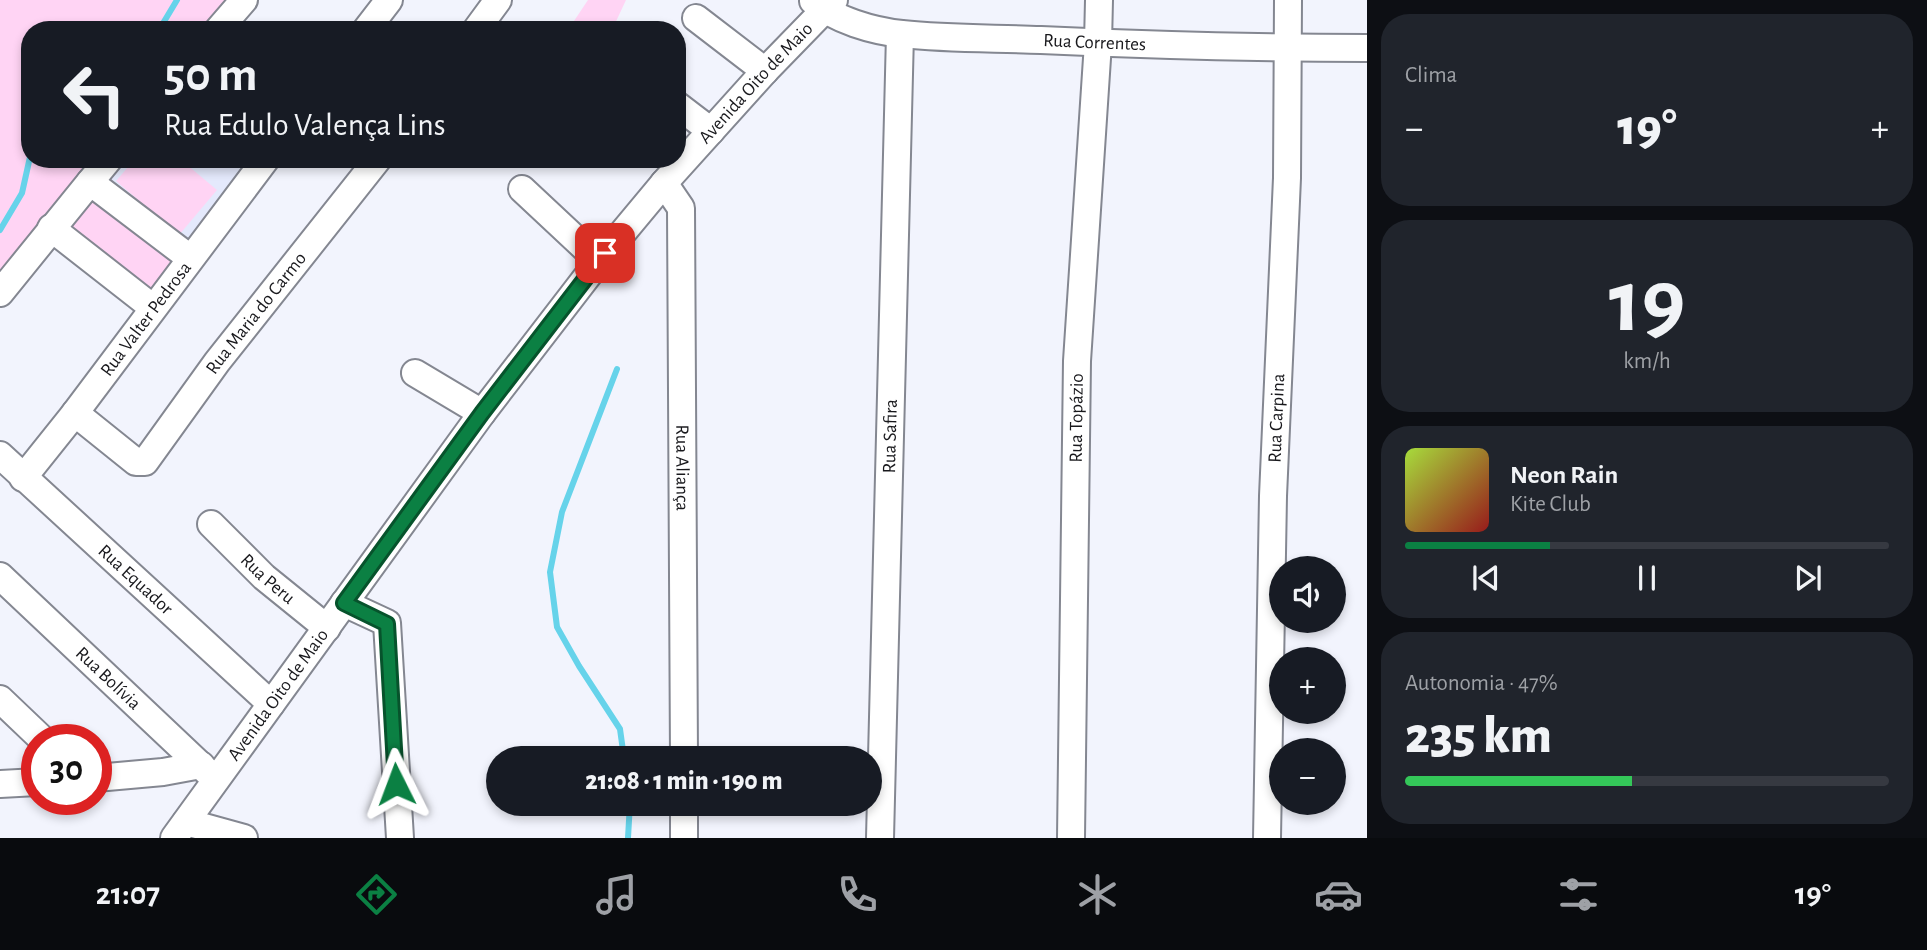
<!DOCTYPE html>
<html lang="pt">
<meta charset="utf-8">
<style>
body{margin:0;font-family:"Alegreya Sans",sans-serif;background:#20242c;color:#f1f3f6;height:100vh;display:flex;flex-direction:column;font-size:26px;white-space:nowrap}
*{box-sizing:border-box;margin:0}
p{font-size:23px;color:#9ea1a6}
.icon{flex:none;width:38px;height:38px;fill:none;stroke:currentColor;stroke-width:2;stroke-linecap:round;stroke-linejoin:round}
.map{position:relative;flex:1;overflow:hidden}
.drawer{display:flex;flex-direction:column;gap:14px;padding:14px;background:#0d0f14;width:560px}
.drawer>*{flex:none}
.top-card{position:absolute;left:21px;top:21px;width:665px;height:147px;border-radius:28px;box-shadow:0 4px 10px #0003;background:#171b24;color:#f1f3f6;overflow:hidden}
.fabs{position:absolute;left:1269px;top:556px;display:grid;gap:14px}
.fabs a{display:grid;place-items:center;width:77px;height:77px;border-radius:50%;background:#171b24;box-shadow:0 4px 10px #0003;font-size:35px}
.speed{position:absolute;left:21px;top:724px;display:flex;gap:14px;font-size:35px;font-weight:700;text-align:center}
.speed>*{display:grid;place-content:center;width:91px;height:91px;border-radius:50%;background:#171b24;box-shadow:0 4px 10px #0003;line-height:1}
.speed .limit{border:10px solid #d22;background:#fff;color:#111}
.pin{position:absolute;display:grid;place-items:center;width:60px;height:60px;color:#fff;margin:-30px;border-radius:14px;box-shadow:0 4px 10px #0006}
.me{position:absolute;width:77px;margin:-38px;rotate:357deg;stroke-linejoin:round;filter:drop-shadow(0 0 5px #0008)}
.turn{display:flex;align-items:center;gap:24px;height:147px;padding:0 28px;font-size:32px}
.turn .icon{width:91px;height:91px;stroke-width:2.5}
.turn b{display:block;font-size:49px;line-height:60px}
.big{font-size:52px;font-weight:800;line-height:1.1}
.drawer .card{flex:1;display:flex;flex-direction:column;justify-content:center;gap:10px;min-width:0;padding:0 24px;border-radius:28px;background:#20242c}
.drawer .dial{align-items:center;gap:0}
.dial b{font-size:91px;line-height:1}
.song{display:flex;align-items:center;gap:21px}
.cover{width:84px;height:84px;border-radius:10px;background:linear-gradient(135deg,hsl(80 70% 55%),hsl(0 70% 35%))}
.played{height:7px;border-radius:4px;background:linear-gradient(90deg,#0b8043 30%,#363941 30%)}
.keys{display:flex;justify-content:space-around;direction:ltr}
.heat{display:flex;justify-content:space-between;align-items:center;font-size:38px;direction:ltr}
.charge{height:10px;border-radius:5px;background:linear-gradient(90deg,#34c759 47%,#363941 0)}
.trip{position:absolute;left:486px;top:746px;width:396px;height:70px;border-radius:35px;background:#171b24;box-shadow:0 4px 10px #0003;font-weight:800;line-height:70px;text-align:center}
.dock{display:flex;height:112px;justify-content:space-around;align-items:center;background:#090b0e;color:#9ea1a6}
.dock .icon{width:49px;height:49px}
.dock .on{color:#0b8043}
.dock b{font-size:32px;color:#f1f3f6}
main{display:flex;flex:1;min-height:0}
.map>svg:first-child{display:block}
.built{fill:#e4e9fc}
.green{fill:#ffd4f4}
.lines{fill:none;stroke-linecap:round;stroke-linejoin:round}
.stream{stroke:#66d3ea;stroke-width:6}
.street-casing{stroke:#848791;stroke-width:30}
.street{stroke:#fff;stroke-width:26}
.route-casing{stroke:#07532c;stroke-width:18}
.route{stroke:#0b8043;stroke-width:12}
.labels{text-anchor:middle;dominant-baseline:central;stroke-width:5;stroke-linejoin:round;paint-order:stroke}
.street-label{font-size:19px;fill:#18181c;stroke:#fff}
</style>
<main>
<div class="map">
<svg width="1367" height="838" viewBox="0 0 1367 838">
<rect width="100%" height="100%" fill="#f2f4fd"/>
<path class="built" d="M 124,159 L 254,159 L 184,247 L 102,185 Z"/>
<path class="green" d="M 0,0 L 233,0 L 204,30 L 30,30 L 30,159 L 95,159 L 0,274 Z
M 588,0 L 626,0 L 612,30 L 568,30 Z
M 135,159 L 180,159 L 217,190 L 179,235 L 116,181 Z
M 92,197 L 174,258 L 149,291 L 67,230 Z"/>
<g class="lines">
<path class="stream" d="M 159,30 L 177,0
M 0,230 L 22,193 L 30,157
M 617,369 L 562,512 L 550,572 L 557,627 L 579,666 L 620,729 L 624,758
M 628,838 L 630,803"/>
<g class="street-casing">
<g id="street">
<path id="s1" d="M 813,1 C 835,20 873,31 902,34 C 948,39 995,38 1041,40 C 1149,45 1258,48 1367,48"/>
<path d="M 696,18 L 765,71"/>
<path d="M 218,30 L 244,0"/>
<path d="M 366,30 L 389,0"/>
<path d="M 476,30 L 498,0"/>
<path d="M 677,105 L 711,131"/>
<path d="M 90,182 L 109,159"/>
<path id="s2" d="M 664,183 L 681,208 L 684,758"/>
<path d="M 522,189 L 599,261"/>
<path d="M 51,228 L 152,307"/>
<path d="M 0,293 L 90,182 L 190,258"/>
<path d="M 415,373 L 482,413"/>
<path id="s3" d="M 75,413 L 136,462 L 145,462 L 217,362 L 378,159"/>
<path id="s4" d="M 0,455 L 271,704"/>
<path id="s5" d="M 23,478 L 75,413 L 266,159"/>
<path id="s6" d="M 211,524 L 264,577 L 327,628"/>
<path id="s7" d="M 0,576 L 215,779"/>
<path d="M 344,603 L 387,623 L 400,838"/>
<path d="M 0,699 L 43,740"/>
<path d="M 96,778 L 163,772 L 201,765"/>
<path d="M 0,784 L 37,782"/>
<path d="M 684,803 L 684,838"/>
<path d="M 186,822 L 244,838"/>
<path id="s8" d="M 174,838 L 482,413 L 599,261 L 664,183 L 765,71 L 834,0"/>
<path id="s9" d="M 880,838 L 900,34"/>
<path id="s10" d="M 1071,838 L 1077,361 L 1098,43 L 1099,0"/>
<path id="s11" d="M 1267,838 L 1273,496 L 1287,178 L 1288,0"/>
</g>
</g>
<use href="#street" class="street"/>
</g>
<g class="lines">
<g class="route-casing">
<path id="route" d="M 396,784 L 387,624 L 344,603 L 482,413 L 605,253"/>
</g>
<use href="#route" class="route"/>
</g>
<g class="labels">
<g class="street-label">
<text stroke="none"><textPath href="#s1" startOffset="289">Rua Correntes</textPath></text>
<text stroke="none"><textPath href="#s8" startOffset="954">Avenida Oito de Maio</textPath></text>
<text stroke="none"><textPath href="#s3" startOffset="273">Rua Maria do Carmo</textPath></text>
<text stroke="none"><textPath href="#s5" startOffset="201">Rua Valter Pedrosa</textPath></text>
<text stroke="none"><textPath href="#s10" startOffset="420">Rua Topázio</textPath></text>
<text stroke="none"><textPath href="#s11" startOffset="420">Rua Carpina</textPath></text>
<text stroke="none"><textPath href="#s9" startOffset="402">Rua Safira</textPath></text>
<text stroke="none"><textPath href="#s2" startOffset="290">Rua Aliança</textPath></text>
<text stroke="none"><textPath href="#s6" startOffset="79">Rua Peru</textPath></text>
<text stroke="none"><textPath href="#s4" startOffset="184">Rua Equador</textPath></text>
<text stroke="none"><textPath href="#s7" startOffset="149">Rua Bolívia</textPath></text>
<text stroke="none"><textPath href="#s8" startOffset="177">Avenida Oito de Maio</textPath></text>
</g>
</g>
</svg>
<div class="fabs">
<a><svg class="icon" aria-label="sound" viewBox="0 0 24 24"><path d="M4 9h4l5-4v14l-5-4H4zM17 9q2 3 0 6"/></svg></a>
<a>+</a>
<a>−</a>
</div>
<div class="speed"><div class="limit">30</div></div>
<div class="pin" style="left:605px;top:253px;background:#d93025"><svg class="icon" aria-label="arrive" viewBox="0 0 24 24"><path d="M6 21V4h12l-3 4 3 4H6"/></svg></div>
<svg class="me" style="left:396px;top:784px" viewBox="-20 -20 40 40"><path d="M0-17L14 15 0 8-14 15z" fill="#0b8043" stroke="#fff" stroke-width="4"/></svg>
<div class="trip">21:08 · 1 min · 190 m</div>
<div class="top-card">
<div class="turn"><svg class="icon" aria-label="left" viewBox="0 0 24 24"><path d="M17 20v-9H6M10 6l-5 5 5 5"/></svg><div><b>50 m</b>Rua Edulo Valença Lins</div></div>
</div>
</div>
<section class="drawer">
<div class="card"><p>Clima</p>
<div class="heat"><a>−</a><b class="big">19°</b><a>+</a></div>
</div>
<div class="card dial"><b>19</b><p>km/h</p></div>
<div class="card">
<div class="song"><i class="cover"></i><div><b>Neon Rain</b><p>Kite Club</p></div></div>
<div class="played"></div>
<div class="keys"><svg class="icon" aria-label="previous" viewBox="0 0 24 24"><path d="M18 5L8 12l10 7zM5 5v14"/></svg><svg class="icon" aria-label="pause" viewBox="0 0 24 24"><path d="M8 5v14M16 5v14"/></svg><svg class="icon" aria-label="next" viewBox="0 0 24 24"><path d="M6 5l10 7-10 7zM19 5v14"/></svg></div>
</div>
<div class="card"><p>Autonomia · 47%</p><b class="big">235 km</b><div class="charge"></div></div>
</section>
</main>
<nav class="dock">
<b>21:07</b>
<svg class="icon on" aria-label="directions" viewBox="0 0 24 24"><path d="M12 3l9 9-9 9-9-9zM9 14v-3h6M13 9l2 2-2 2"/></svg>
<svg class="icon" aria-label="music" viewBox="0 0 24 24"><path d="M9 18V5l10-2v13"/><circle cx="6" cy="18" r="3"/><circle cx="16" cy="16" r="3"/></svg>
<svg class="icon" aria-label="phone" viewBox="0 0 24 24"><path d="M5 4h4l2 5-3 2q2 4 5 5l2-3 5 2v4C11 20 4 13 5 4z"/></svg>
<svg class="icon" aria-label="climate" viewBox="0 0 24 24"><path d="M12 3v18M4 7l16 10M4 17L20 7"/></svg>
<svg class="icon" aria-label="car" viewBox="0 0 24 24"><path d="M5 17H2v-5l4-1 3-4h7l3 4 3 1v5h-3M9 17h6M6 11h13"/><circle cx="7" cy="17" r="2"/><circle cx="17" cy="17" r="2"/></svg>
<svg class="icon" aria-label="filters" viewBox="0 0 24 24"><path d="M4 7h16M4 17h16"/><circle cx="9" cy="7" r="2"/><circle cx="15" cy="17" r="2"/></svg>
<b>19°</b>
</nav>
